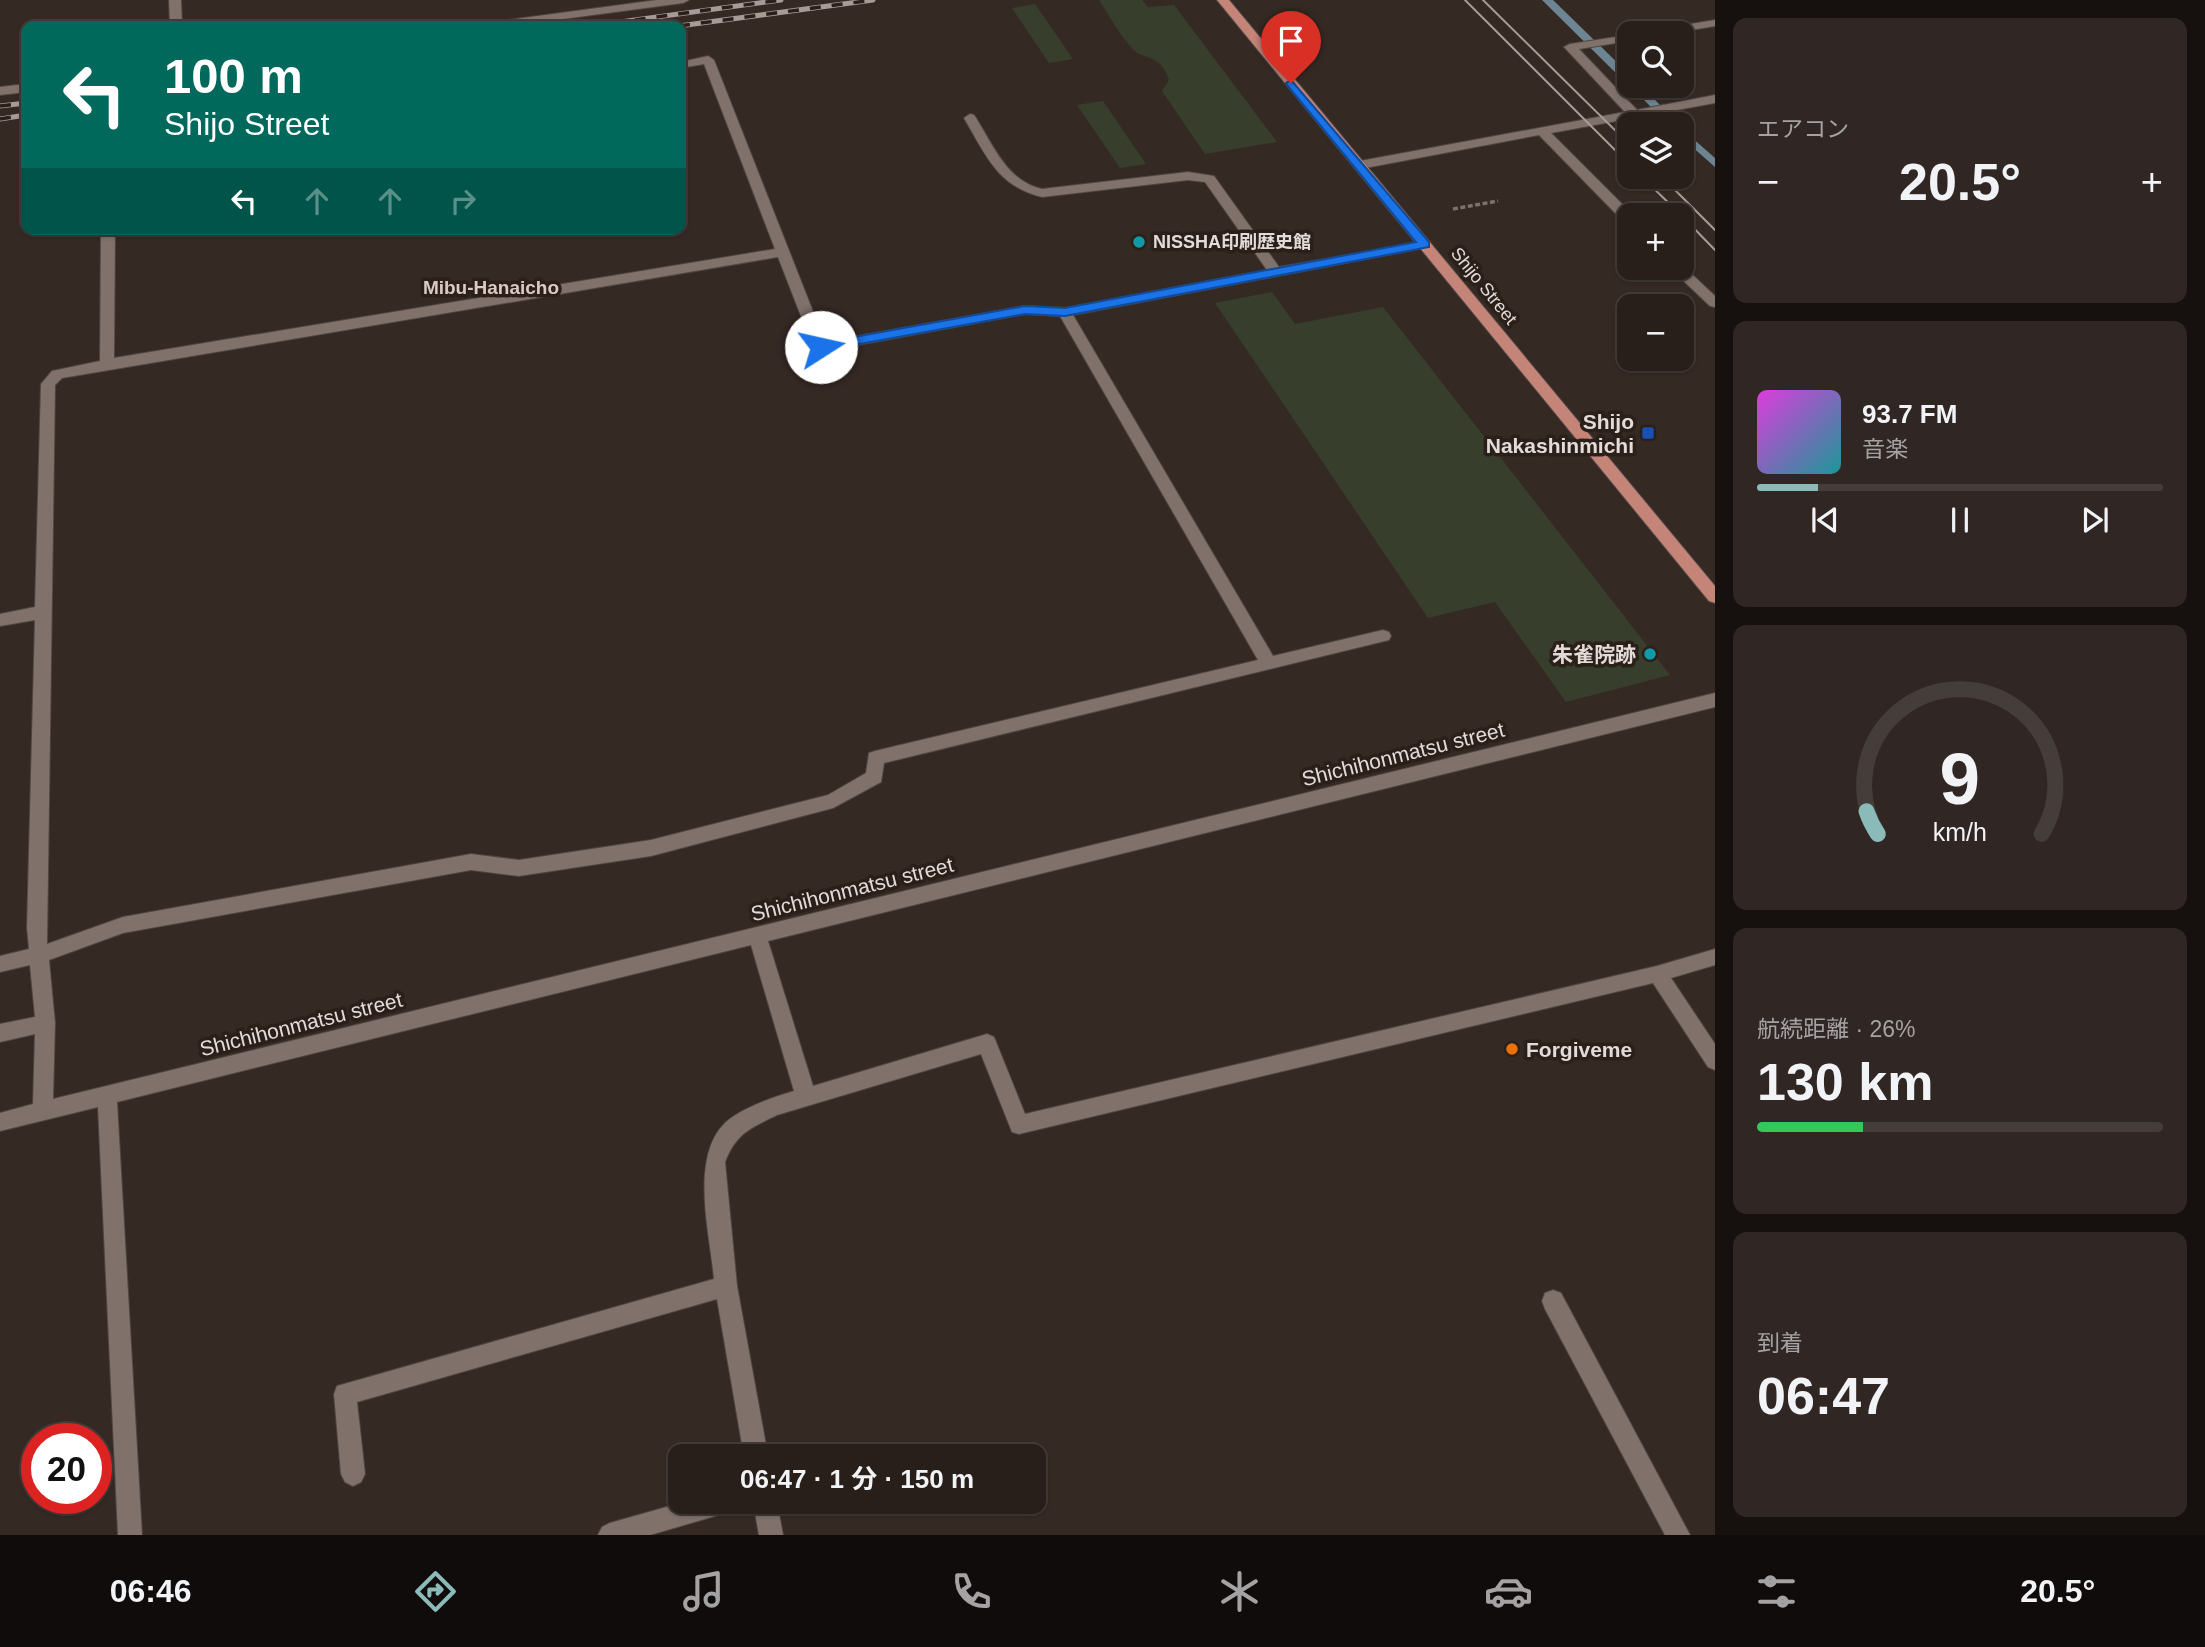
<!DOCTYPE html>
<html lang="ja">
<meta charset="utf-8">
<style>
body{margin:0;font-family:Helvetica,"Noto Sans JP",sans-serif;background:#302724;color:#f1f3f6;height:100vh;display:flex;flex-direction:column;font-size:26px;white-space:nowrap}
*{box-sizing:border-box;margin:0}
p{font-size:23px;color:#a5a2a3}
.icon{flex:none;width:38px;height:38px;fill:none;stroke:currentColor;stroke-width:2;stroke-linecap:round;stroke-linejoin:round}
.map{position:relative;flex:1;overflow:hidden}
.details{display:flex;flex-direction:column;gap:18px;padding:18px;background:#16110f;width:490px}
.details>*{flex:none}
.guide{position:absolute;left:21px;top:21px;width:665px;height:214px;border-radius:14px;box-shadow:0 2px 5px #0004,0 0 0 2px #443d3a;background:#00695c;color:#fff;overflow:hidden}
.fabs{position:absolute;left:1617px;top:21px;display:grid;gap:14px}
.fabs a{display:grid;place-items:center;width:77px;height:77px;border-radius:14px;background:#281f1b;box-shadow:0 2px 5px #0004,0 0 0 2px #443d3a;font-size:35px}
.speed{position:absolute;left:21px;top:1423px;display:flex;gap:14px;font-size:35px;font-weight:700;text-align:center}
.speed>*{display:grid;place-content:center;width:91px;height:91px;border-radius:50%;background:#281f1b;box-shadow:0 2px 5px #0004,0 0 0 2px #443d3a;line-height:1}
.speed .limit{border:10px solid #d22;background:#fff;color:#111}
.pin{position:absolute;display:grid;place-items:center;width:60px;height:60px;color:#fff;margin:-72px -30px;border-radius:50% 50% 50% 0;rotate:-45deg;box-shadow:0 0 7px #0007}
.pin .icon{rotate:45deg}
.me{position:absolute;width:77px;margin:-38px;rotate:80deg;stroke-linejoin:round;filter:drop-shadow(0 0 5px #0008)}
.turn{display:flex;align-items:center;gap:24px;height:147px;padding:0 28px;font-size:32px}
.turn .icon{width:91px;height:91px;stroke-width:2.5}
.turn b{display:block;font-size:49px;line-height:60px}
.lanes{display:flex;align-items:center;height:66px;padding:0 28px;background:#0003;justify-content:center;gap:35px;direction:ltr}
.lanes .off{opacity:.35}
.big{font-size:52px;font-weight:700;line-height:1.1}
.details .card{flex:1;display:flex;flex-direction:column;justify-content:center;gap:10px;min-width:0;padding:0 24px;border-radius:14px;background:#302724}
.details .dial{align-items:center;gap:0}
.dial svg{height:182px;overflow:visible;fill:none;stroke:#443d3a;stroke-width:7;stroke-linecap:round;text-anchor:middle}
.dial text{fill:#f1f3f6;stroke:none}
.song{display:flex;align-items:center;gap:21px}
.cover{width:84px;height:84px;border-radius:10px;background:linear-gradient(135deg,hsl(300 70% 55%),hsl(180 70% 35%))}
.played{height:7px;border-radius:4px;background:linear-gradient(90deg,#8bbbb9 15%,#443d3a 15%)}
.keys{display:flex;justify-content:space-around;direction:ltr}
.heat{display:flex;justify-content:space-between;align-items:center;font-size:38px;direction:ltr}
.charge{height:10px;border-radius:5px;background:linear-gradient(90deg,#34c759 26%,#443d3a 0)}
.trip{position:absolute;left:668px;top:1444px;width:378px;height:70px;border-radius:14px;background:#281f1b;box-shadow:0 2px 5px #0004,0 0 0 2px #443d3a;font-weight:700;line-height:70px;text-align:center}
.menu{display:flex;height:112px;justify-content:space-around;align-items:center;background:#100c0b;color:#a5a2a3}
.menu .icon{width:49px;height:49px}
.menu .on{color:#8bbbb9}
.menu b{font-size:32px;color:#f1f3f6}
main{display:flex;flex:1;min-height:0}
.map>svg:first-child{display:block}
.green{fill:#373f2c}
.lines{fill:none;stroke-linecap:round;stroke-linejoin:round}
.stream{fill:#6d8592;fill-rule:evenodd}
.minor-casing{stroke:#504642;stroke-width:2}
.major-casing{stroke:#504642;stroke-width:2}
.path{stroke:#7c716d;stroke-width:3.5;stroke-dasharray:5 2.5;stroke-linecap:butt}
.minor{fill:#80716b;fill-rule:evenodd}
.major{fill:#c48478;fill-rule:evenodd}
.tram{stroke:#a59b97;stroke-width:2}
.rail-casing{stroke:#a59b97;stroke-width:5}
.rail{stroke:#2b1f1a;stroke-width:3.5;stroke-dasharray:11;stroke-linecap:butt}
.route{fill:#1a73e8;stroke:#114b97;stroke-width:2}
.culture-dot{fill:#0f9aa8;stroke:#2b1f1a;stroke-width:2.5}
.transit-dot{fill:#1a4fb4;stroke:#2b1f1a;stroke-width:2.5}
.food-dot{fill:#e8710a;stroke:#2b1f1a;stroke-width:2.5}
.labels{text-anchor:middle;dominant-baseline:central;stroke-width:7;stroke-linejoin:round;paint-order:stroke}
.far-poi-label{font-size:18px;font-weight:bold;fill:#e3dbd7;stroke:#2b1f1a;text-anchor:start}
.far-street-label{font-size:18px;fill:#e3dbd7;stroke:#2b1f1a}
.far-neighbourhood-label{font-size:19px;font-weight:bold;fill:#dacac3;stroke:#2b1f1a}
.poi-label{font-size:21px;font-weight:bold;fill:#e3dbd7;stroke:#2b1f1a;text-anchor:end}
.street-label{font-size:21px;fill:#e3dbd7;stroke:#2b1f1a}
</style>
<main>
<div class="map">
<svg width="1715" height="1535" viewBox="0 0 1715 1535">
<rect width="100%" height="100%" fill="#352924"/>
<path class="green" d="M 1099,0 L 1142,0 L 1148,7 L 1174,5 L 1277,142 L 1205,154 L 1162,91 L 1169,80 C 1160,51 1142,62 1130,46 C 1118,32 1109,15 1099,0 Z
M 1035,4 L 1073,59 L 1049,63 L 1012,8 Z
M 1103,101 L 1146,164 L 1120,168 L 1077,105 Z
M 1272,292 L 1295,324 L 1383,307 L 1670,675 L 1566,702 L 1495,602 L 1428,618 L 1215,303 Z"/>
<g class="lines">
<path class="stream" d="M 1542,0 L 1553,0 L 1629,74 L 1629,83 L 1625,82 Z
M 1630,86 L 1641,86 L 1679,124 L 1668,124 Z
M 1682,129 L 1715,158 L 1715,167 L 1682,138 Z"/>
<g class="minor-casing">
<path id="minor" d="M 169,0 L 181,0 L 182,26 L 170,26 Z
M 657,0 L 689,0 L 683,3 L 510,26 L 480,26 L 486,23 Z
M 1715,20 L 1715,26 L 1674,33 L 1648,33 L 1654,30 Z
M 1629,35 L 1629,41 L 1579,49 L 1637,110 L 1715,95 L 1715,103 L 1551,133 L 1633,215 L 1629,215 L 1629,223 L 1624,222 L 1539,135 L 1360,169 L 1354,165 L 1360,161 L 1625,112 L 1564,47 L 1570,44 Z
M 708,56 L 714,60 L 825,342 L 1025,306 L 1065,308 L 1267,270 L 1205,182 L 1188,180 L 1042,197 C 997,186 986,155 964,118 L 970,114 L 974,115 C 993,144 1006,181 1042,189 L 1188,172 L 1214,176 L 1279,267 L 1429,241 L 1431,244 L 1424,248 L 1073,315 L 1273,656 L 1383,630 L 1389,632 L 1391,636 L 1389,640 L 884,763 L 881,782 L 833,808 L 651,856 L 519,876 L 471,870 L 123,933 L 49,960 L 55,1023 L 53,1099 L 1715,693 L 1715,707 L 768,941 L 813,1086 L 987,1034 L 994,1037 L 1025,1114 L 1657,966 L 1715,949 L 1715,965 L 1671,978 L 1715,1044 L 1715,1070 L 1708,1067 L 1653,983 L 1019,1134 L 1012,1132 L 981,1054 L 777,1115 C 751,1128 736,1133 725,1162 L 737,1286 L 768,1456 L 744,1456 L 717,1299 L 357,1402 L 365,1474 L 361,1482 L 353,1486 L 345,1482 L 341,1474 L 334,1394 L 337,1386 L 714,1279 C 710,1232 686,1146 734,1116 C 753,1104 774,1097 794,1091 L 751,945 L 117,1102 L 142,1535 L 118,1535 L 98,1107 L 0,1131 L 0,1113 L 33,1104 L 35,1034 L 0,1042 L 0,1024 L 35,1017 L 30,965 L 0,972 L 0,956 L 29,949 L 27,928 L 35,620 L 0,626 L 0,614 L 35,607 L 41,384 L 52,371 L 100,361 L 101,229 L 115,229 L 114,358 L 775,249 L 704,64 L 681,68 L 681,62 ZM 778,257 L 813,347 L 820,352 L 1025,314 L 1060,316 L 1258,660 L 875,751 L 869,753 L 866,773 L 828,795 L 651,840 L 519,860 L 471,854 L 123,917 L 47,944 L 55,385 L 62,378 Z
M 26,84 L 26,92 L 0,95 L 0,87 Z
M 1682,265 L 1715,296 L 1715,307 L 1710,306 L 1670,268 L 1682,268 Z
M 1553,1290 L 1561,1293 L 1690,1535 L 1665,1535 L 1545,1309 L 1542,1301 L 1545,1293 Z
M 684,1502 L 734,1502 L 730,1510 L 722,1514 L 650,1535 L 598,1535 L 602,1527 L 610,1523 Z
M 753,1502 L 777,1502 L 783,1535 L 759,1535 Z"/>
</g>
<g class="major-casing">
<path id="major" d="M 1217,0 L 1229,0 L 1715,586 L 1715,603 L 1709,601 Z"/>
</g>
<path class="path" d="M 1453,209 L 1498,201"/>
<use href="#minor" class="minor"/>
<use href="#major" class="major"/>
<path class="tram" d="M 1465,0 L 1629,164
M 1483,0 L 1629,144
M 1642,177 L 1681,215
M 1662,177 L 1715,230
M 1682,216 L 1715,250"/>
<g class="rail-casing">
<path id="rail" d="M 591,26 L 781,0
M 679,26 L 873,0
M 0,106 L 26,103
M 0,119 L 26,115"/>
</g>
<use href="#rail" class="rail"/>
</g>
<path class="route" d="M 1291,80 L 1429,242 L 1429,247 L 1065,316 L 1025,314 L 821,351 L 814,347 L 821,343 L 1025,306 L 1065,308 L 1416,242 L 1287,85 L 1286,83 Z"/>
<g class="culture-dot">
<circle cx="1139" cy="242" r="7"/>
<circle cx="1650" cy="654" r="7"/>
</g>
<rect class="transit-dot" x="1641" y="426" width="14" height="14" rx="3.5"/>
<circle class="food-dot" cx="1512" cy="1049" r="7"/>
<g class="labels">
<g class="far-poi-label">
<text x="1153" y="242">NISSHA印刷歴史館</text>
</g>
<g class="far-street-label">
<text transform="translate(1484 286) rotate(51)">Shijo Street</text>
</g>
<g class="far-neighbourhood-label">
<text x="491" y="287">Mibu-Hanaicho</text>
</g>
<g class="poi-label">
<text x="1634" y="421">Shijo<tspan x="1634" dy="24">Nakashinmichi</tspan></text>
<text x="1636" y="654">朱雀院跡</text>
<text x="1526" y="1049" text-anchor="start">Forgiveme</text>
</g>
<g class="street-label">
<text transform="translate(1403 754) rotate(-14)">Shichihonmatsu street</text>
<text transform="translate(852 889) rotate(-14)">Shichihonmatsu street</text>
<text transform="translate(301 1024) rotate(-14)">Shichihonmatsu street</text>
</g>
</g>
</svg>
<div class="fabs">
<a><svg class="icon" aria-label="search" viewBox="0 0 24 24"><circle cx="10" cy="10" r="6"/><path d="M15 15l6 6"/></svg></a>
<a><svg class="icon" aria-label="layers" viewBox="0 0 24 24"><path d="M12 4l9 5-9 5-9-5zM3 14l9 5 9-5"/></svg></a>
<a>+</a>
<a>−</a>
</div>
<div class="speed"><div class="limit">20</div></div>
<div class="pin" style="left:1291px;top:83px;background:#d93025"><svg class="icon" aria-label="arrive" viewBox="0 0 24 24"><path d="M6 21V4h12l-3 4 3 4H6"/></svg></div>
<svg class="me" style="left:821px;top:347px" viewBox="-20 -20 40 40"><circle r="19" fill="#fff"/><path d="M0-13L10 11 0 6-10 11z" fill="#1a73e8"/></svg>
<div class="trip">06:47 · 1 分 · 150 m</div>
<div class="guide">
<div class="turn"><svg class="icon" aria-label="left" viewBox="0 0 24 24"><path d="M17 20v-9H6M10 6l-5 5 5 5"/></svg><div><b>100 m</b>Shijo Street</div></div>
<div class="lanes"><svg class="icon" aria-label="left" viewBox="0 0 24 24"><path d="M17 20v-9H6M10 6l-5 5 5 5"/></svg><svg class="icon off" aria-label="ahead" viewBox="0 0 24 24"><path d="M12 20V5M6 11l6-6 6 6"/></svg><svg class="icon off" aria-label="ahead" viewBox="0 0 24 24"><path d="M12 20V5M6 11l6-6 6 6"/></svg><svg class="icon off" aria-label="right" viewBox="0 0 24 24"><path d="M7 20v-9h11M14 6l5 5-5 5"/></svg></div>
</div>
</div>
<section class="details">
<div class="card"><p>エアコン</p>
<div class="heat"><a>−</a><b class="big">20.5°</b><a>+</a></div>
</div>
<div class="card">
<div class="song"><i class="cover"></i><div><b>93.7 FM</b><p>音楽</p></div></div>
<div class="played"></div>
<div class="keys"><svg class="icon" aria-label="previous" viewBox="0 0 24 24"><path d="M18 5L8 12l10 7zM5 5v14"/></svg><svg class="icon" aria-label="pause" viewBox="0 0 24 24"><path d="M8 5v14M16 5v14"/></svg><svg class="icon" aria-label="next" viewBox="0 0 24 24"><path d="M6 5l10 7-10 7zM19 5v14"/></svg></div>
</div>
<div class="card dial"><svg viewBox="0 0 100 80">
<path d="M14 69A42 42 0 1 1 86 69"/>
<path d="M14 69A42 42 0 0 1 9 59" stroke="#8bbbb9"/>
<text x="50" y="56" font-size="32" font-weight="700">9</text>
<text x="50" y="72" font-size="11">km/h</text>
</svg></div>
<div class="card"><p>航続距離 · 26%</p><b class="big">130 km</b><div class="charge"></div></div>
<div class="card"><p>到着</p><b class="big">06:47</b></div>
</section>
</main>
<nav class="menu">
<b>06:46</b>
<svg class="icon on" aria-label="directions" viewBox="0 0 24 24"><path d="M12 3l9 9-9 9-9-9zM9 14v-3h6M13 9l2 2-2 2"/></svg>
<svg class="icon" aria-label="music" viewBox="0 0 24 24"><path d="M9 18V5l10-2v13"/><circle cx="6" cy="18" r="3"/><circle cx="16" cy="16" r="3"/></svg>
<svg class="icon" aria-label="phone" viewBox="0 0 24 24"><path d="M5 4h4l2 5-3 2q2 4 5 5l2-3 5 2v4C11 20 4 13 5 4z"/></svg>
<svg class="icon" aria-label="climate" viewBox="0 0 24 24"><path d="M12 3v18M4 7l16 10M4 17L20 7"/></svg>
<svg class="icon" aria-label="car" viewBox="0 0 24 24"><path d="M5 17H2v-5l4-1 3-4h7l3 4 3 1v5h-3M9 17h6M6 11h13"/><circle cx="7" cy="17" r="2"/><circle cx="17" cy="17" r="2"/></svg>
<svg class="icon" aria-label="filters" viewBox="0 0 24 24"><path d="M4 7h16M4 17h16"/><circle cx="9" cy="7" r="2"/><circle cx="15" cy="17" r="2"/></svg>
<b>20.5°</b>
</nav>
